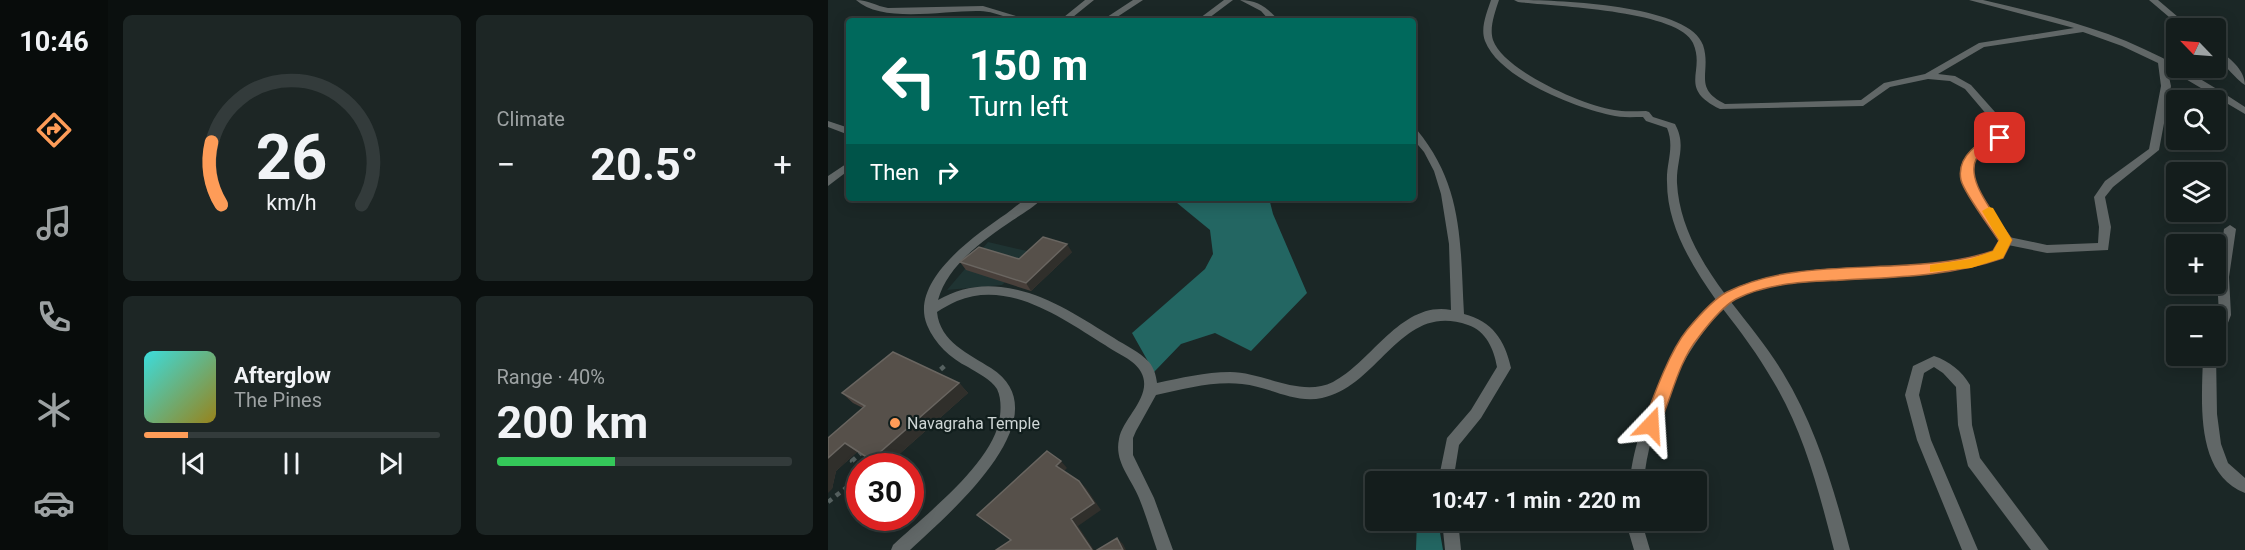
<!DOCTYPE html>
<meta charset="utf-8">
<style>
body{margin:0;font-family:Roboto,sans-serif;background:#1d2625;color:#f1f3f6;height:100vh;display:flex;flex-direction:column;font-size:22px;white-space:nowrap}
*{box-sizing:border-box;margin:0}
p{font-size:20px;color:#9da2a3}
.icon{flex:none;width:33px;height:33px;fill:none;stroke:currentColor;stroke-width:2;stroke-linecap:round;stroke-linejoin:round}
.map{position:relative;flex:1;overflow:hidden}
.drawer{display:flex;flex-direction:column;gap:15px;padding:15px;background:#0b100f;width:720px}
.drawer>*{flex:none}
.top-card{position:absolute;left:18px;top:18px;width:570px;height:183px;border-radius:6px;box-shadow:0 3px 15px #0003,0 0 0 2px #333b3b;background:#00695c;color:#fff;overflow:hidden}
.needle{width:39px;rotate:295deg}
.tools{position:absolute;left:1338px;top:18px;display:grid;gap:12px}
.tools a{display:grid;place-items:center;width:60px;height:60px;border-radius:6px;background:#141d1c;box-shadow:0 3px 15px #0003,0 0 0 2px #333b3b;font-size:30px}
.speed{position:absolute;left:18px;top:453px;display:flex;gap:12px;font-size:30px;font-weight:700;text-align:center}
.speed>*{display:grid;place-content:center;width:78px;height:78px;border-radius:50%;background:#141d1c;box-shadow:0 3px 15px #0003,0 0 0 2px #333b3b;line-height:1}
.speed .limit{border:9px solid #d22;background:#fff;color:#111}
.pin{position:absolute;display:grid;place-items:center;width:51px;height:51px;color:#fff;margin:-26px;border-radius:12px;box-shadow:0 3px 9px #0006}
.me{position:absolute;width:66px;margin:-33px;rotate:20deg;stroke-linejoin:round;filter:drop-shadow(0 0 4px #0008)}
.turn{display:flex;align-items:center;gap:21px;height:126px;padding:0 24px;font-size:27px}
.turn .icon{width:78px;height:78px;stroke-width:2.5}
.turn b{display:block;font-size:42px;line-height:51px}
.then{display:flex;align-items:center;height:57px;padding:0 24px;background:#0003;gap:12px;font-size:22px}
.big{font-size:45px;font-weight:700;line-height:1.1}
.drawer .tile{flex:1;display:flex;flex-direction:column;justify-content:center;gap:9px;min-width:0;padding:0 21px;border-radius:9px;background:#1d2625}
.drawer .dial{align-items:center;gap:0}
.dial svg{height:156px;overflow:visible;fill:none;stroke:#333b3b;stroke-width:7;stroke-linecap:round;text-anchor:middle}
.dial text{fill:#f1f3f6;stroke:none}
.song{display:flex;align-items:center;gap:18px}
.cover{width:72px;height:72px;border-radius:9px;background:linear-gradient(135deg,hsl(180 70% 55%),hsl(50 70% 35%))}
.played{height:6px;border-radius:3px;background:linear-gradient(90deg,#fe9c58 15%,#333b3b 15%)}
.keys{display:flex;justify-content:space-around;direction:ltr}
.heat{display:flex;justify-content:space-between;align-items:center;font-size:33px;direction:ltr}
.charge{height:9px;border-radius:4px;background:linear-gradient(90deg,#34c759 40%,#333b3b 0)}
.drawer .tiles{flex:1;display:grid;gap:15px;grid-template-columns:repeat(2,1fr)}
.trip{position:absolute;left:537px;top:471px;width:342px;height:60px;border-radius:6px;background:#141d1c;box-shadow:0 3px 15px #0003,0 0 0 2px #333b3b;font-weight:700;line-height:60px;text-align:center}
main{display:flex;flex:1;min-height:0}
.dock{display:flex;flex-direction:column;width:108px;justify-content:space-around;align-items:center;background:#080c0b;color:#9da2a3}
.dock .icon{width:42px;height:42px}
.dock .on{color:#fe9c58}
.dock b{font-size:27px;color:#f1f3f6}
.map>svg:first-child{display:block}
.built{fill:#1f3332}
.forest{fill:#236662}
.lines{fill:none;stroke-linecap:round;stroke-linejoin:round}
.path{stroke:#566160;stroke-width:4.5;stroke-dasharray:5 5;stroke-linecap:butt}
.street{fill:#616767;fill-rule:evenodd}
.wall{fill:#483f3a}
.shaded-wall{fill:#302f2b}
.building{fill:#56504a;stroke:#696560;stroke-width:1.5}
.route{fill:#fe9c58;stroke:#a56539;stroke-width:1.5}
.slow{fill:#f59e0b}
.poi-dot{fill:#fe9c58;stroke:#111e1d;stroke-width:2}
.labels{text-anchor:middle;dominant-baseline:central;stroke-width:4.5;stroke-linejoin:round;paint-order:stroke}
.poi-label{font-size:16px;fill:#ced6d5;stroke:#111e1d;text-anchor:start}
</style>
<main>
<nav class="dock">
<b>10:46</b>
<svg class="icon on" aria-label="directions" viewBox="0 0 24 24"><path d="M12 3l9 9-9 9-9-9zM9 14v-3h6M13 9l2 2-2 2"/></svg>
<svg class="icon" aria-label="music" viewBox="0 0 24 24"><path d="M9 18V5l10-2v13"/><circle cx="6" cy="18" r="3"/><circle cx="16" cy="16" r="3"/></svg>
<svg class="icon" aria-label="phone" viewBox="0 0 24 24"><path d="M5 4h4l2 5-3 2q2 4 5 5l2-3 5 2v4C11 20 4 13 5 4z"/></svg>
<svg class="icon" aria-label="climate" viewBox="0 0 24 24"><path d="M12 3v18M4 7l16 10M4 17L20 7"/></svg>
<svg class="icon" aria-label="car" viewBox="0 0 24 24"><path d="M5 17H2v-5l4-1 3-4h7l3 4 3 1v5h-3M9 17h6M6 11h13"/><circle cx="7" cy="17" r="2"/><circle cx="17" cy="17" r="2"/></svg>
</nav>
<section class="drawer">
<div class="tiles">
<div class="tile dial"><svg viewBox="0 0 100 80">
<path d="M14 69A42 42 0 1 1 86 69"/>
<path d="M14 69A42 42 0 0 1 9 37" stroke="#fe9c58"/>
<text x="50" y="56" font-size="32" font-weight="700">26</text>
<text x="50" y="72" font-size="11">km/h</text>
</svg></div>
<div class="tile"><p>Climate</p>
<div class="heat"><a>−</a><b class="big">20.5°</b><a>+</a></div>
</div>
<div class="tile">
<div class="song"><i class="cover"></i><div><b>Afterglow</b><p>The Pines</p></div></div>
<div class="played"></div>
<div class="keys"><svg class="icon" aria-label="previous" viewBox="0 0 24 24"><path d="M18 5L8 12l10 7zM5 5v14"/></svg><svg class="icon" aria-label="pause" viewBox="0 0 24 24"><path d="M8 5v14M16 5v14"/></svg><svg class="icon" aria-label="next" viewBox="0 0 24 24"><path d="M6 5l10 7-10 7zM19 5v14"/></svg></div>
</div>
<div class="tile"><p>Range · 40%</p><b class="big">200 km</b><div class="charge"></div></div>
</div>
</section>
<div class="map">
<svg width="1417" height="550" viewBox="0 0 1417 550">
<rect width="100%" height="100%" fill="#1b2726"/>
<path class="built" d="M 160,242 L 208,253 L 174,285 L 119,290 Z"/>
<path class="forest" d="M 343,198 L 441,198 L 445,214 L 479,293 L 423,351 L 387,333 L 353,344 L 326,372 L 304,333 L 377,269 L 385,254 L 382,230 Z
M 589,521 L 610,521 L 615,550 L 588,550 Z"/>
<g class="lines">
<path class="path" d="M 105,376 L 120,363
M 33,466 L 24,461 L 34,452
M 0,502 L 32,477"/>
<path class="street" d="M 28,0 C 40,0 48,6 60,8 L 155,6 L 188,16 L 186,21 L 178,21 L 179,17 C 171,15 161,11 152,11 C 118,10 54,24 28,0 Z
M 257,0 L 266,0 L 240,21 L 231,21 Z
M 305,0 L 315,0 L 283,21 L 273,21 Z
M 396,0 L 405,0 L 377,21 L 368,21 Z
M 412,0 C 430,0 440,8 451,21 L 442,21 L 433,11 Z
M 663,0 L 671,0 C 667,12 661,28 665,40 C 676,71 755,105 786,110 C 796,112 807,111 818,111 L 821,112 L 825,117 L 847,124 C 859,146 848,160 849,183 C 851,224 873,262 897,294 C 956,263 1024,272 1088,267 C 1114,265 1141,259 1166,251 L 1171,240 L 1135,181 L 1136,161 L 1146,147 L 1167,137 L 1165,122 L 1137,89 L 1122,81 L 1100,79 L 1062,87 L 1035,106 L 892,109 C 849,88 878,72 865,43 C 851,10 724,6 690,2 L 686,0 C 725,0 861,4 875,45 C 884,72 864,88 897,104 L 1033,100 L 1056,83 L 1097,74 L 1151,43 L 1246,28 L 1141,0 L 1155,0 C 1197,10 1239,19 1280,34 C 1329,52 1373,78 1417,107 L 1417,114 L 1339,68 L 1343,86 L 1331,150 L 1285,187 L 1277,197 L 1283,227 L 1280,250 L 1219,253 L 1180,245 L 1174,257 C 1146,266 1118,273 1089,275 C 1034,280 950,270 903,302 C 921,325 940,348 955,373 C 988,427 1006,489 1022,550 L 1006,550 C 991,492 976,432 945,381 C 930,355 913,332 895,309 C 855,349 820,425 816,482 L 802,482 C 806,427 847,337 888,300 C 864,266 839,226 839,182 C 838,163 847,147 839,128 L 818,121 L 815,117 C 804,117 793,118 782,115 C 746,107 671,78 657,41 C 652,28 659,12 663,0 ZM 1255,32 L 1294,46 L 1330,63 L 1333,86 L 1321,149 L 1277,181 L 1266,197 L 1271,227 L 1270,243 L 1219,245 L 1181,237 L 1145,181 L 1145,163 L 1154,151 L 1177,138 L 1175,121 L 1143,85 L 1127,76 L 1110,74 L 1156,47 Z
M 1321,0 L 1330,0 L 1363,28 L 1354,28 Z
M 1388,50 C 1401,56 1417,70 1417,85 C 1410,81 1396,64 1388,57 Z
M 0,121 L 21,128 L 21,135 L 0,127 Z
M 585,129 L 589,130 C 636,187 632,244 636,314 C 664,321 677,340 683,368 L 653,418 L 631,445 L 625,482 L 610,482 L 619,438 L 643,410 L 669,367 C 666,349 658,331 640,325 C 573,301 553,385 494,398 C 466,404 440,386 414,384 C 385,381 356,389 328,395 L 308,431 L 305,438 L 305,455 L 326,498 L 345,550 L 329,550 C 323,533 318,515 311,498 C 303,478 286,462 291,439 C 295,417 326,396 313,372 C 307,360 288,353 277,345 C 235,319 181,279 129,301 C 122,304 115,308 109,312 C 112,342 141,354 163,368 C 238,416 117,517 82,550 L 63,550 L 65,545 C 98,514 167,462 172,416 C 173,408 173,397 169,389 C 163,379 149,373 140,367 C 122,358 107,344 99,325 C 81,281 147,235 178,214 C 185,209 193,201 201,198 C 204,197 211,198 214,198 C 207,207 195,213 185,220 C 156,240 120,264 110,300 C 129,289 151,284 173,287 C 214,291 252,317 286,338 C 298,346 311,351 321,362 C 326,368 328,375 329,383 C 353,378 377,372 402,372 C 436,372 472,398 505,382 C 544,362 573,301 623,310 L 621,244 L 613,194 L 606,171 L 596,152 L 585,139 Z
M 21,162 L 21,170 L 0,186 L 0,176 Z
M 1402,225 L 1408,229 L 1401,277 L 1403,315 L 1393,341 L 1388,342 L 1388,323 L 1391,315 L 1389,277 L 1396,229 Z
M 1388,354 L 1389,414 L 1393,444 L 1400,463 L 1417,478 L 1417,493 C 1366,473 1374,400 1375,356 L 1388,356 Z
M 1106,356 C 1121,361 1134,371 1142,385 L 1144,425 L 1152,458 L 1221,550 L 1203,550 L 1140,466 L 1130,425 L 1128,387 L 1115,373 L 1106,367 L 1096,373 L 1091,395 L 1103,440 L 1150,550 L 1134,550 L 1089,440 L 1077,395 L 1085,366 Z
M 614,520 L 630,520 L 633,550 L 617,550 Z
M 801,520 L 817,520 L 817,533 L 822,550 L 806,550 L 801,533 Z"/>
</g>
<path class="wall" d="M 244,252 L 203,291 L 138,270 L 132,262 L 191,259 Z
M 131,383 L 140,393 L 58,466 L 52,466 L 29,452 L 8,471 L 4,489 L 0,438 L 35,408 L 25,403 L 14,393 Z"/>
<path class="shaded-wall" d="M 239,244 L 244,252 L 203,291 L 198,283 Z
M 131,383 L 140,393 L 58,466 L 52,466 L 43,460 Z
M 17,443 L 29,452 L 8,471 L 4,489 L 0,493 L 0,458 Z
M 233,461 L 239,468 L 234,473 L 228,466 Z
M 251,481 L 258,488 L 273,510 L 250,526 L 266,550 L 264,550 L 243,519 Z
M 289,538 L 295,544 L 298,550 L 295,550 Z"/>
<path class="building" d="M 215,237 L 239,244 L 198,283 L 132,262 L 151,247 L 191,259 Z
M 65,352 L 131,383 L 43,460 L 17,443 L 0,458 L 0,438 L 37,406 L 14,393 Z
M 219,451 L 233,461 L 228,466 L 251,481 L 266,503 L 243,519 L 264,550 L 168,550 L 183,540 L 149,515 Z
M 289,538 L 295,550 L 269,550 Z"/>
<path class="route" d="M 1172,134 L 1178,138 L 1176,140 C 1169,144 1161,147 1155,151 C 1127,172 1171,219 1184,240 L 1175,258 C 1123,276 1070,277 1016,280 C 980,282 941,282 908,299 C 895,306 879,326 870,338 C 849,364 843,401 829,430 L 818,430 L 815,425 C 825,398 841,352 859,330 C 869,318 885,299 899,292 C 976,253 1081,279 1165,251 L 1171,241 C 1162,227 1136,193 1133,180 C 1128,156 1152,140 1172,134 Z"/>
<path class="slow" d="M 1161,207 L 1165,208 L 1184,240 L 1175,258 L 1143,268 L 1102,272 L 1102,265 L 1142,259 L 1165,251 L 1171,240 L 1154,211 Z"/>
<circle class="poi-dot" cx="67" cy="423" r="6"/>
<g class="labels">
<g class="poi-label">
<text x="79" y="423">Navagraha Temple</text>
</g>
</g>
</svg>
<div class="tools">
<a><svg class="needle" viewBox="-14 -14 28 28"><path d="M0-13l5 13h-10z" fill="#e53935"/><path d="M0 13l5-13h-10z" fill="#9da2a3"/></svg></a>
<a><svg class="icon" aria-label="search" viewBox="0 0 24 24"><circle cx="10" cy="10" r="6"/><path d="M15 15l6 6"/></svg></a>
<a><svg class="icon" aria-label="layers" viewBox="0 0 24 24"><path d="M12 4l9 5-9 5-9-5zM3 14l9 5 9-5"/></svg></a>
<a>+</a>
<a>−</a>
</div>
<div class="speed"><div class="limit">30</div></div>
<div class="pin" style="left:1172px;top:138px;background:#d93025"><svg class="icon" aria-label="arrive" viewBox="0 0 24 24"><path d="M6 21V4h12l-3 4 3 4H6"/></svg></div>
<svg class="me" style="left:823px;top:425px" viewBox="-20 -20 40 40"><path d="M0-17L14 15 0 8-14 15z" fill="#fe9c58" stroke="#fff" stroke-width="4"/></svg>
<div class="trip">10:47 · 1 min · 220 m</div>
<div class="top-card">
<div class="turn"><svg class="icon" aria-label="left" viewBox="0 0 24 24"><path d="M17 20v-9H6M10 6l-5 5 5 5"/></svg><div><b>150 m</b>Turn left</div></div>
<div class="then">Then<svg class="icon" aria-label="right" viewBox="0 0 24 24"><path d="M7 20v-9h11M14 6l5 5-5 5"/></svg></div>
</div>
</div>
</main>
